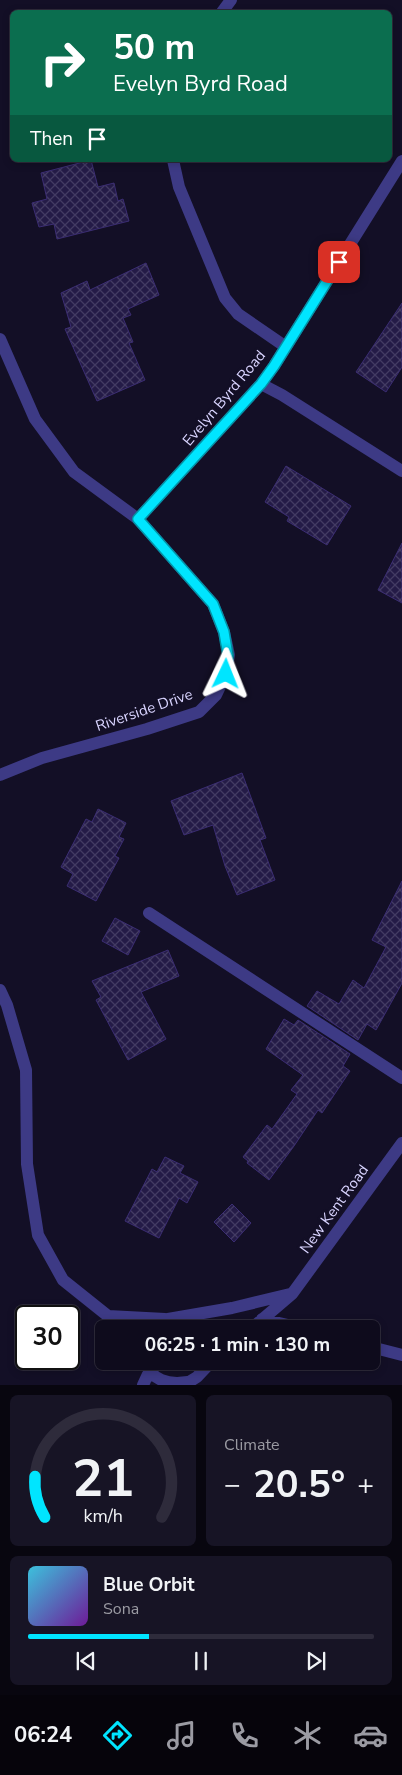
<!DOCTYPE html>
<meta charset="utf-8">
<style>
body{margin:0;font-family:"Nunito Sans",sans-serif;background:#171425;color:#f1f3f6;height:100vh;display:flex;flex-direction:column;font-size:19px;white-space:nowrap}
*{box-sizing:border-box;margin:0}
p{font-size:16px;color:#9b9ba3}
.icon{flex:none;width:28px;height:28px;fill:none;stroke:currentColor;stroke-width:2;stroke-linecap:round;stroke-linejoin:round}
.map{position:relative;height:1385px;overflow:hidden}
.side{display:flex;flex-direction:column;gap:10px;padding:10px;background:#08060f;flex:1}
.side>*{flex:none}
.guide{position:absolute;left:10px;top:10px;width:382px;height:152px;border-radius:8px;box-shadow:0 2px 8px #0003,0 0 0 1px #2e2b3b;background:#0b6e4f;color:#fff;overflow:hidden}
.speed{position:absolute;left:15px;top:1305px;display:flex;gap:10px;font-size:25px;font-weight:700;text-align:center}
.speed>*{display:grid;place-content:center;width:65px;height:65px;border-radius:50%;background:#0e0b1c;box-shadow:0 2px 8px #0003,0 0 0 1px #2e2b3b;line-height:1}
.speed .limit{border:2px solid #111;border-radius:8px;background:#fff;color:#111}
.pin{position:absolute;display:grid;place-items:center;width:42px;height:42px;color:#fff;margin:-21px;border-radius:10px;box-shadow:0 2px 8px #0006}
.me{position:absolute;width:55px;margin:-28px;rotate:2deg;stroke-linejoin:round;filter:drop-shadow(0 0 4px #0008)}
.turn{display:flex;align-items:center;gap:18px;height:105px;padding:0 20px;font-size:22px}
.turn .icon{width:65px;height:65px;stroke-width:2.5}
.turn b{display:block;font-size:35px;line-height:42px}
.then{display:flex;align-items:center;height:48px;padding:0 20px;background:#0003;gap:10px;font-size:19px}
.big{font-size:38px;font-weight:700;line-height:1.1}
.side .widget{flex:1;display:flex;flex-direction:column;justify-content:center;gap:8px;min-width:0;padding:0 18px;border-radius:8px;background:#171425}
.side .dial{align-items:center;gap:0}
.dial svg{height:130px;overflow:visible;fill:none;stroke:#2e2b3b;stroke-width:7;stroke-linecap:round;text-anchor:middle}
.dial text{fill:#f1f3f6;stroke:none}
.song{display:flex;align-items:center;gap:15px}
.cover{width:60px;height:60px;border-radius:8px;background:linear-gradient(135deg,hsl(190 70% 55%),hsl(280 70% 35%))}
.played{height:5px;border-radius:2px;background:linear-gradient(90deg,#00e5ff 35%,#2e2b3b 35%)}
.keys{display:flex;justify-content:space-around;direction:ltr}
.heat{display:flex;justify-content:space-between;align-items:center;font-size:28px;direction:ltr}
.side .tiles{flex:1;display:grid;gap:10px;grid-template-columns:1fr 1fr}
.widget:last-child{grid-column:span 2}
.trip{position:absolute;left:95px;top:1320px;width:285px;height:50px;border-radius:8px;background:#0e0b1c;box-shadow:0 2px 8px #0003,0 0 0 1px #2e2b3b;font-weight:700;line-height:50px;text-align:center}
.dock{display:flex;height:80px;justify-content:space-around;align-items:center;background:#06040b;color:#9b9ba3}
.dock .icon{width:35px;height:35px}
.dock .selected{color:#00e5ff}
.dock b{font-size:22px;color:#f1f3f6}
.map>svg:first-child{display:block}
.building{fill:url(#building-cross-hatch);stroke:#3b2d73}
.lines{fill:none;stroke-linecap:round;stroke-linejoin:round}
.minor{stroke:#3d3a85;stroke-width:12}
.route-casing{stroke:#0095a6;stroke-width:12}
.route{stroke:#00e5ff;stroke-width:9}
.labels{text-anchor:middle;dominant-baseline:central;stroke-width:5;stroke-linejoin:round;paint-order:stroke}
.street-label{font-size:15px;fill:#d9d4ff;stroke:#130f26}
</style>
<div class="map">
<svg width="402" height="1385" viewBox="0 0 402 1385">
<defs>
<pattern id="building-cross-hatch" width="8" height="8" patternUnits="userSpaceOnUse" patternTransform="scale(1.25)"><rect width="8" height="8" fill="#241b47"/><path d="M0 0l8 8M0 8l8-8" fill="none" stroke="#433b63"/></pattern>
</defs>
<rect width="100%" height="100%" fill="#130f26"/>
<path class="building" d="M 91,160 L 98,187 L 114,183 L 118,201 L 123,199 L 129,221 L 57,239 L 54,224 L 39,227 L 32,203 L 47,199 L 41,173 Z
M 146,263 L 159,295 L 128,309 L 131,315 L 123,318 L 133,342 L 129,343 L 145,380 L 97,401 L 65,329 L 71,327 L 61,293 L 87,281 L 90,290 Z
M 402,303 L 402,367 L 386,392 L 356,372 Z
M 286,466 L 351,506 L 327,545 L 287,521 L 289,517 L 265,502 Z
M 402,543 L 402,603 L 378,590 Z
M 242,773 L 266,838 L 260,840 L 275,880 L 237,895 L 225,866 L 213,825 L 184,835 L 171,801 Z
M 98,809 L 126,823 L 119,837 L 124,839 L 115,856 L 119,858 L 96,901 L 67,886 L 73,874 L 61,867 L 86,819 L 92,822 Z
M 402,881 L 402,983 L 376,1030 L 367,1024 L 358,1040 L 307,1006 L 317,991 L 339,1004 L 353,980 L 364,988 L 386,947 L 372,940 Z
M 115,918 L 140,931 L 128,955 L 102,941 Z
M 168,950 L 179,976 L 141,992 L 166,1039 L 128,1060 L 96,1000 L 101,997 L 92,981 Z
M 284,1019 L 294,1025 L 298,1020 L 350,1054 L 343,1066 L 350,1071 L 322,1113 L 318,1110 L 294,1146 L 269,1180 L 247,1163 L 248,1161 L 243,1157 L 267,1125 L 272,1129 L 297,1094 L 291,1090 L 303,1075 L 266,1049 Z
M 165,1157 L 184,1166 L 180,1173 L 198,1182 L 187,1203 L 179,1198 L 159,1238 L 125,1221 L 152,1169 L 157,1172 Z
M 232,1204 L 251,1223 L 234,1242 L 214,1222 Z"/>
<g class="lines">
<path class="minor" d="M 222,12 L 231,0
M 173,160 L 179,187 L 225,298 L 238,314 L 286,347
M 0,339 L 35,419 L 74,472 L 138,519 L 213,604 L 224,632 L 229,655 L 226,674 L 216,695 L 199,712 L 147,729 L 42,758 L 0,775
M 261,384 L 282,395 L 402,471
M 138,519 L 261,384 L 274,366 L 402,161
M 149,913 L 402,1078
M 0,990 L 7,1005 L 26,1070 L 27,1164 L 38,1235 L 63,1280 L 108,1316 L 119,1329
M 108,1316 L 165,1319
M 179,1318 L 190,1321 L 199,1329
M 262,1319 L 305,1329
M 151,1329 L 157,1323 L 168,1319 L 232,1308 L 290,1294
M 251,1329 L 292,1294 L 402,1143
M 371,1347 L 402,1355
M 144,1361 C 152,1381 168,1385 188,1382
M 143,1385 L 149,1372
M 184,1385 L 197,1377 L 212,1361"/>
</g>
<g class="lines">
<g class="route-casing">
<path id="route" d="M 226,674 L 228,655 L 226,644 L 224,632 L 213,604 L 138,519 L 261,384 L 274,366 L 339,262"/>
</g>
<use href="#route" class="route"/>
</g>
<g class="labels">
<g class="street-label">
<text transform="translate(224 398) rotate(-50)">Evelyn Byrd Road</text>
<text transform="translate(144 710) rotate(-19)">Riverside Drive</text>
<text transform="translate(334 1209) rotate(-54)">New Kent Road</text>
</g>
</g>
</svg>
<div class="speed"><div class="limit">30</div></div>
<div class="pin" style="left:339px;top:262px;background:#d93025"><svg class="icon" aria-label="arrive" viewBox="0 0 24 24"><path d="M6 21V4h12l-3 4 3 4H6"/></svg></div>
<svg class="me" style="left:226px;top:674px" viewBox="-20 -20 40 40"><path d="M0-17L14 15 0 8-14 15z" fill="#00e5ff" stroke="#fff" stroke-width="4"/></svg>
<div class="trip">06:25 · 1 min · 130 m</div>
<div class="guide">
<div class="turn"><svg class="icon" aria-label="right" viewBox="0 0 24 24"><path d="M7 20v-9h11M14 6l5 5-5 5"/></svg><div><b>50 m</b>Evelyn Byrd Road</div></div>
<div class="then">Then<svg class="icon" aria-label="arrive" viewBox="0 0 24 24"><path d="M6 21V4h12l-3 4 3 4H6"/></svg></div>
</div>
</div>
<section class="side">
<div class="tiles">
<div class="widget dial"><svg viewBox="0 0 100 80">
<path d="M14 69A42 42 0 1 1 86 69"/>
<path d="M14 69A42 42 0 0 1 8 44" stroke="#00e5ff"/>
<text x="50" y="56" font-size="32" font-weight="700">21</text>
<text x="50" y="72" font-size="11">km/h</text>
</svg></div>
<div class="widget"><p>Climate</p>
<div class="heat"><a>−</a><b class="big">20.5°</b><a>+</a></div>
</div>
<div class="widget">
<div class="song"><i class="cover"></i><div><b>Blue Orbit</b><p>Sona</p></div></div>
<div class="played"></div>
<div class="keys"><svg class="icon" aria-label="previous" viewBox="0 0 24 24"><path d="M18 5L8 12l10 7zM5 5v14"/></svg><svg class="icon" aria-label="pause" viewBox="0 0 24 24"><path d="M8 5v14M16 5v14"/></svg><svg class="icon" aria-label="next" viewBox="0 0 24 24"><path d="M6 5l10 7-10 7zM19 5v14"/></svg></div>
</div>
</div>
</section>
<nav class="dock">
<b>06:24</b>
<svg class="icon selected" aria-label="directions" viewBox="0 0 24 24"><path d="M12 3l9 9-9 9-9-9zM9 14v-3h6M13 9l2 2-2 2"/></svg>
<svg class="icon" aria-label="music" viewBox="0 0 24 24"><path d="M9 18V5l10-2v13"/><circle cx="6" cy="18" r="3"/><circle cx="16" cy="16" r="3"/></svg>
<svg class="icon" aria-label="phone" viewBox="0 0 24 24"><path d="M5 4h4l2 5-3 2q2 4 5 5l2-3 5 2v4C11 20 4 13 5 4z"/></svg>
<svg class="icon" aria-label="climate" viewBox="0 0 24 24"><path d="M12 3v18M4 7l16 10M4 17L20 7"/></svg>
<svg class="icon" aria-label="car" viewBox="0 0 24 24"><path d="M5 17H2v-5l4-1 3-4h7l3 4 3 1v5h-3M9 17h6M6 11h13"/><circle cx="7" cy="17" r="2"/><circle cx="17" cy="17" r="2"/></svg>
</nav>
